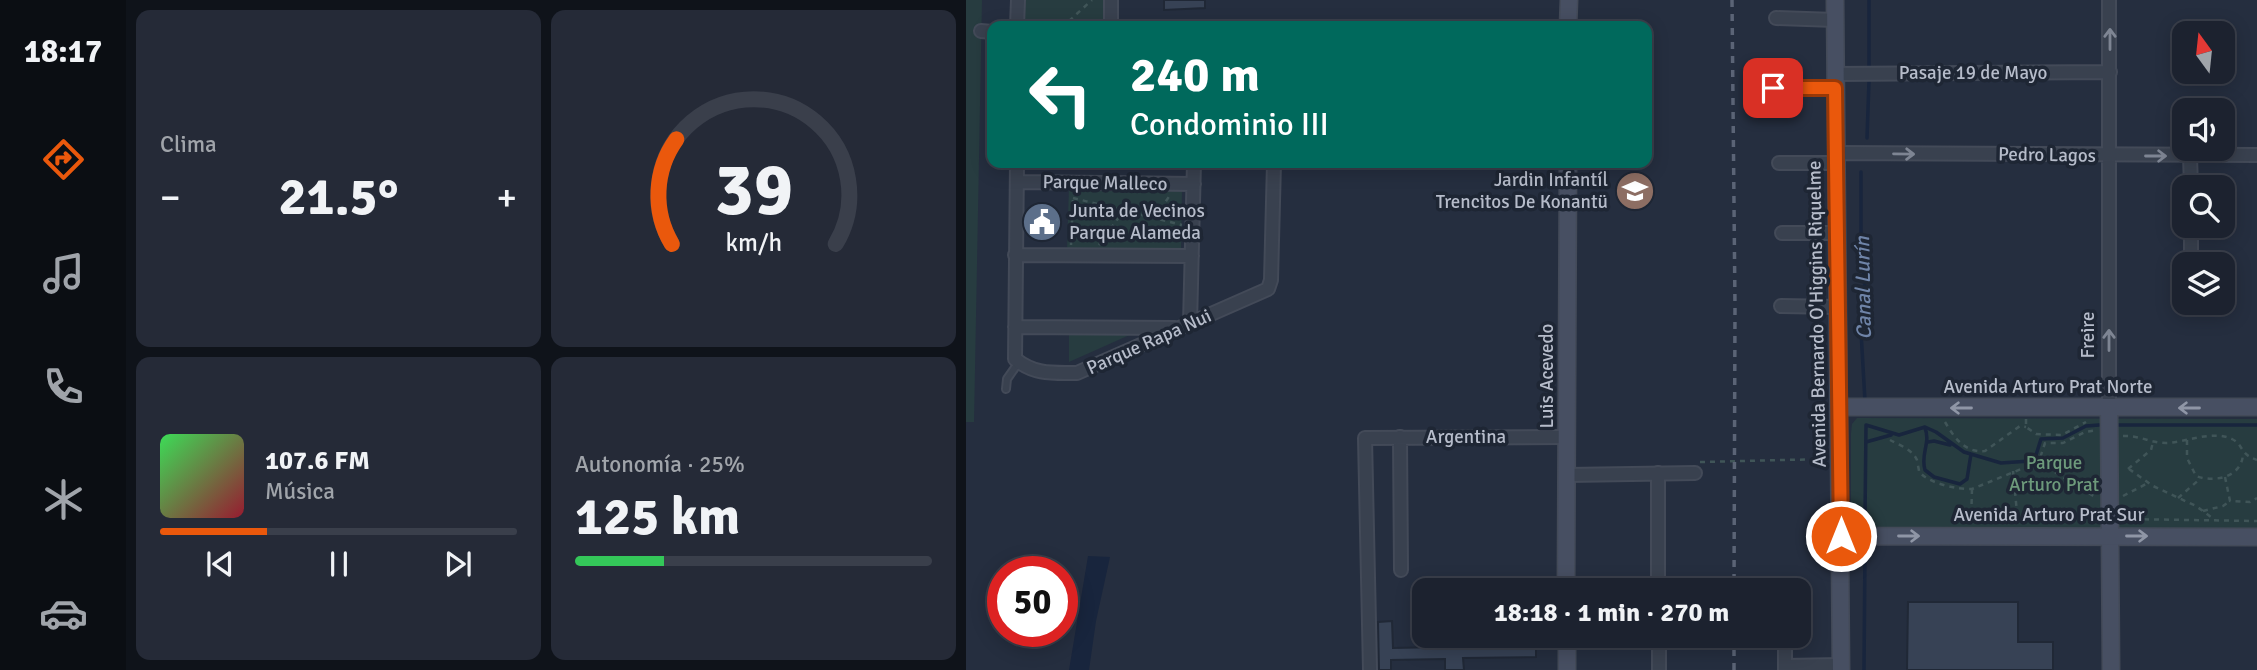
<!DOCTYPE html>
<html lang="es">
<meta charset="utf-8">
<style>
body{margin:0;font-family:Signika,sans-serif;background:#252a37;color:#f1f3f6;height:100vh;display:flex;flex-direction:column;font-size:26px;white-space:nowrap}
*{box-sizing:border-box;margin:0}
p{font-size:23px;color:#a0a4aa}
.icon{flex:none;width:38px;height:38px;fill:none;stroke:currentColor;stroke-width:2;stroke-linecap:round;stroke-linejoin:round}
.map{position:relative;flex:1;overflow:hidden}
.drawer{display:flex;flex-direction:column;gap:10px;padding:10px;background:#0f131a;width:840px}
.drawer>*{flex:none}
.banner{position:absolute;left:21px;top:21px;width:665px;height:147px;border-radius:14px;box-shadow:0 4px 18px #0003,0 0 0 2px #3a3f4b;background:#00695c;color:#fff;overflow:hidden}
.needle{width:46px;rotate:345deg}
.buttons{position:absolute;left:1206px;top:21px;display:grid;gap:14px}
.buttons a{display:grid;place-items:center;width:63px;height:63px;border-radius:14px;background:#1c222f;box-shadow:0 4px 18px #0003,0 0 0 2px #3a3f4b;font-size:35px}
.speed{position:absolute;left:21px;top:556px;display:flex;gap:14px;font-size:35px;font-weight:700;text-align:center}
.speed>*{display:grid;place-content:center;width:91px;height:91px;border-radius:50%;background:#1c222f;box-shadow:0 4px 18px #0003,0 0 0 2px #3a3f4b;line-height:1}
.speed .limit{border:10px solid #d22;background:#fff;color:#111}
.pin{position:absolute;display:grid;place-items:center;width:60px;height:60px;color:#fff;margin:-30px;border-radius:14px;box-shadow:0 4px 10px #0006}
.me{position:absolute;width:77px;margin:-38px;rotate:0deg;stroke-linejoin:round;filter:drop-shadow(0 0 5px #0008)}
.turn{display:flex;align-items:center;gap:24px;height:147px;padding:0 28px;font-size:32px}
.turn .icon{width:91px;height:91px;stroke-width:2.5}
.turn b{display:block;font-size:49px;line-height:60px}
.big{font-size:52px;font-weight:700;line-height:1.1}
.drawer .tile{flex:1;display:flex;flex-direction:column;justify-content:center;gap:10px;min-width:0;padding:0 24px;border-radius:14px;background:#252a37}
.drawer .dial{align-items:center;gap:0}
.dial svg{height:182px;overflow:visible;fill:none;stroke:#3a3f4b;stroke-width:7;stroke-linecap:round;text-anchor:middle}
.dial text{fill:#f1f3f6;stroke:none}
.song{display:flex;align-items:center;gap:21px}
.cover{width:84px;height:84px;border-radius:10px;background:linear-gradient(135deg,hsl(130 70% 55%),hsl(350 70% 35%))}
.played{height:7px;border-radius:4px;background:linear-gradient(90deg,#ea580c 30%,#3a3f4b 30%)}
.keys{display:flex;justify-content:space-around;direction:ltr}
.heat{display:flex;justify-content:space-between;align-items:center;font-size:38px;direction:ltr}
.charge{height:10px;border-radius:5px;background:linear-gradient(90deg,#34c759 25%,#3a3f4b 0)}
.drawer .tiles{flex:1;display:grid;gap:10px;grid-template-columns:repeat(2,1fr)}
.trip{position:absolute;left:446px;top:578px;width:399px;height:70px;border-radius:14px;background:#1c222f;box-shadow:0 4px 18px #0003,0 0 0 2px #3a3f4b;font-weight:700;line-height:70px;text-align:center}
main{display:flex;flex:1;min-height:0}
.tabs{display:flex;flex-direction:column;width:126px;justify-content:space-around;align-items:center;background:#0b0e13;color:#a0a4aa}
.tabs .icon{width:49px;height:49px}
.tabs .on{color:#ea580c}
.tabs b{font-size:32px;color:#f1f3f6}
.map>svg:first-child{display:block}
.green{fill:#273c40}
.water{fill:#18253d}
.lines{fill:none;stroke-linecap:round;stroke-linejoin:round}
.stream{stroke:#18253d;stroke-width:3.5}
.building{fill:#374255;stroke:#202836;stroke-width:2}
.lane-casing{stroke:#434a58;stroke-width:10}
.street-casing{stroke:#434a58;stroke-width:16}
.secondary-casing{stroke:#434a58;stroke-width:19}
.path{stroke:#405558;stroke-width:2.5;stroke-dasharray:5 5;stroke-linecap:butt}
.lane{stroke:#39414f;stroke-width:6}
.street{stroke:#39414f;stroke-width:12}
.secondary{stroke:#474f62;stroke-width:16}
.rail{stroke:#5b6476;stroke-width:3.5;stroke-dasharray:7 7;stroke-linecap:butt}
.oneway{stroke:#7e8593}
.oneway2{stroke:#8f96a6}
.route-casing{stroke:#983908;stroke-width:18}
.route{stroke:#ea580c;stroke-width:12}
.labels{text-anchor:middle;dominant-baseline:central;stroke-width:7;stroke-linejoin:round;paint-order:stroke}
.street-label{font-size:19px;fill:#b6bcca;stroke:#1e2634}
.poi-label{font-size:19px;fill:#b6bcca;stroke:#1e2634;text-anchor:end}
.park-label{font-size:19px;fill:#6d9a7b;stroke:#1e2634}
.water-label{font-size:21px;font-style:italic;fill:#6f84a8;stroke:#1e2634}
</style>
<main>
<nav class="tabs">
<b>18:17</b>
<svg class="icon on" aria-label="directions" viewBox="0 0 24 24"><path d="M12 3l9 9-9 9-9-9zM9 14v-3h6M13 9l2 2-2 2"/></svg>
<svg class="icon" aria-label="music" viewBox="0 0 24 24"><path d="M9 18V5l10-2v13"/><circle cx="6" cy="18" r="3"/><circle cx="16" cy="16" r="3"/></svg>
<svg class="icon" aria-label="phone" viewBox="0 0 24 24"><path d="M5 4h4l2 5-3 2q2 4 5 5l2-3 5 2v4C11 20 4 13 5 4z"/></svg>
<svg class="icon" aria-label="climate" viewBox="0 0 24 24"><path d="M12 3v18M4 7l16 10M4 17L20 7"/></svg>
<svg class="icon" aria-label="car" viewBox="0 0 24 24"><path d="M5 17H2v-5l4-1 3-4h7l3 4 3 1v5h-3M9 17h6M6 11h13"/><circle cx="7" cy="17" r="2"/><circle cx="17" cy="17" r="2"/></svg>
</nav>
<section class="drawer">
<div class="tiles">
<div class="tile"><p>Clima</p>
<div class="heat"><a>−</a><b class="big">21.5°</b><a>+</a></div>
</div>
<div class="tile dial"><svg viewBox="0 0 100 80">
<path d="M14 69A42 42 0 1 1 86 69"/>
<path d="M14 69A42 42 0 0 1 16 23" stroke="#ea580c"/>
<text x="50" y="56" font-size="32" font-weight="700">39</text>
<text x="50" y="72" font-size="11">km/h</text>
</svg></div>
<div class="tile">
<div class="song"><i class="cover"></i><div><b>107.6 FM</b><p>Música</p></div></div>
<div class="played"></div>
<div class="keys"><svg class="icon" aria-label="previous" viewBox="0 0 24 24"><path d="M18 5L8 12l10 7zM5 5v14"/></svg><svg class="icon" aria-label="pause" viewBox="0 0 24 24"><path d="M8 5v14M16 5v14"/></svg><svg class="icon" aria-label="next" viewBox="0 0 24 24"><path d="M6 5l10 7-10 7zM19 5v14"/></svg></div>
</div>
<div class="tile"><p>Autonomía · 25%</p><b class="big">125 km</b><div class="charge"></div></div>
</div>
</section>
<div class="map">
<svg width="1291" height="670" viewBox="0 0 1291 670">
<rect width="100%" height="100%" fill="#252e3f"/>
<path class="green" d="M 0,0 L 16,0 L 8,422 L 0,422 Z
M 56,0 L 143,0 L 143,25 L 56,24 Z
M 103,186 L 216,188 L 215,252 L 101,250 Z
M 103,332 L 168,333 L 103,362 Z
M 891,418 L 1291,419 L 1291,530 L 892,530 L 888,527 L 885,521 L 885,433 L 886,424 Z"/>
<path class="water" d="M 122,556 L 144,557 L 130,621 L 123,670 L 103,670 Z"/>
<g class="lines">
<path class="stream" d="M 903,0 L 903,66
M 901,138 L 903,81
M 895,172 L 895,247 L 900,298 L 895,330 L 896,349 L 899,401
M 1150,425 L 1291,425
M 959,428 C 965,443 954,454 959,470 L 968,477 L 994,484 L 1001,479 L 1005,454
M 900,442 L 925,435
M 962,442 L 968,441 L 984,445
M 899,518 L 900,425 L 933,435 L 959,427 L 970,432 L 998,452 L 1035,463 L 1064,461 L 1070,455 L 1075,439 L 1097,438 L 1120,426 L 1133,425
M 898,670 L 899,549"/>
</g>
<path class="building" d="M 198,0 L 239,0 L 239,8 L 198,10 Z
M 69,207 L 82,207 L 82,236 L 69,236 Z
M 942,602 L 1052,602 L 1052,642 L 1087,642 L 1087,670 L 941,670 Z
M 426,621 L 427,648 L 570,645 L 570,657 L 497,658 L 498,670 L 479,670 L 479,659 L 425,660 L 425,670 L 413,670 L 412,622 Z"/>
<g class="lines">
<g class="lane-casing">
<path id="lane" d="M 40,389 L 41,379 L 53,362"/>
</g>
<g class="street-casing">
<path id="street" d="M 810,18 L 869,20
M 51,26 L 52,0
M 145,26 L 145,0
M 15,31 L 26,32
M 869,74 L 1144,72
M 807,88 L 869,88
M 870,153 L 1291,155
M 1224,156 L 1225,187
M 51,163 L 49,359 C 69,375 86,373 111,373 L 302,289 L 305,280 L 308,163
M 813,163 L 870,163
M 51,182 L 228,184
M 1225,226 L 1225,264
M 816,233 L 871,233
M 49,255 L 226,256
M 815,306 L 873,307
M 224,324 L 228,163
M 49,327 L 209,328
M 1143,408 L 1143,0
M 434,437 L 435,570
M 692,473 L 692,590
M 602,475 L 729,473
M 693,635 L 693,670
M 819,648 L 819,670
M 819,666 L 875,665
M 404,670 L 399,438 L 602,437"/>
</g>
<g class="secondary-casing">
<path id="secondary" d="M 869,0 L 875,670
M 602,26 L 603,0
M 873,407 L 1291,407
M 1143,408 L 1145,670
M 875,536 L 1291,537
M 600,590 L 602,163
M 601,635 L 601,670"/>
</g>
<path class="path" d="M 62,21 L 132,23
M 103,21 L 126,0
M 107,198 L 216,225
M 189,218 L 204,195
M 105,245 L 107,199
M 133,245 L 158,210
M 1060,419 L 1060,427 L 1070,434 L 1096,435 L 1120,422
M 979,422 C 988,437 998,453 1019,451 L 1054,426 L 1060,427
M 1157,436 C 1172,435 1185,443 1200,443 C 1221,442 1246,430 1266,439 C 1278,445 1273,454 1291,460
M 924,440 C 933,445 946,449 951,460 C 951,461 953,470 953,471 C 960,483 993,490 1006,489 L 1070,463 L 1074,458 L 1079,443 L 1097,443 L 1119,432 L 1131,430
M 1221,440 L 1221,458 L 1230,476 C 1249,483 1276,477 1277,454
M 1074,459 L 1087,471 L 1129,497
M 734,462 L 861,459
M 1162,469 L 1185,450 L 1187,442
M 1163,469 L 1187,486 L 1230,506 L 1249,520
M 1047,471 L 1052,523
M 1259,477 L 1264,501 L 1284,502 L 1291,498
M 1157,496 L 1182,483
M 1212,498 L 1235,478
M 1237,511 L 1257,506 L 1264,501
M 1158,519 L 1291,521
M 1005,524 L 1006,489
M 612,578 L 682,579
M 616,640 L 682,640"/>
<use href="#lane" class="lane"/>
<use href="#street" class="street"/>
<use href="#secondary" class="secondary"/>
<path class="rail" d="M 766,0 L 769,307 L 768,590
M 768,635 L 768,670"/>
</g>
<defs><path id="oneway-shaft" d="M-6 0H5M1.5-3L5.5 0L1.5 3" fill="none" stroke-width="1.6" stroke-linecap="round" stroke-linejoin="round" transform="scale(1.75)"/></defs>
<g class="oneway">
<use href="#oneway-shaft" transform="translate(1144 39) rotate(-90)"/>
<use href="#oneway-shaft" transform="translate(938 154) rotate(1)"/>
<use href="#oneway-shaft" transform="translate(1190 156)"/>
<use href="#oneway-shaft" transform="translate(1143 340) rotate(-90)"/>
</g>
<g class="oneway2">
<use href="#oneway-shaft" transform="translate(995 408) rotate(-180)"/>
<use href="#oneway-shaft" transform="translate(1223 408) rotate(180)"/>
<use href="#oneway-shaft" transform="translate(943 536)"/>
<use href="#oneway-shaft" transform="translate(1171 536)"/>
</g>
<g class="lines">
<g class="route-casing">
<path id="route" d="M 807,88 L 869,88 L 875,536"/>
</g>
<use href="#route" class="route"/>
</g>
<defs>
<g id="school-disc" transform="scale(2.0125)"><circle r="9.5" fill="#8d6e63" stroke="#1e2634"/><path d="M0-5L7-2L0 1L-7-2ZM-4 1L0 2.5L4 1V4Q0 6-4 4Z" fill="#fff"/></g>
<g id="civic-disc" transform="scale(2.0125)"><circle r="9.5" fill="#5c6f8a" stroke="#1e2634"/><path d="M-.6-6.5H3V-4.5H.6V-3L4-1V1h2V6H-6V1h2V-1L-.6-3ZM-1.2 2.5V6h2.4V2.5Z" fill="#fff"/></g>
</defs>
<g fill-rule="evenodd">
<use href="#school-disc" x="669" y="191"/>
<use href="#civic-disc" x="76" y="222"/>
</g>
<g class="labels">
<g class="street-label">
<text x="1007" y="73">Pasaje 19 de Mayo</text>
<text transform="translate(1081 155) rotate(1)">Pedro Lagos</text>
<text transform="translate(139 183) rotate(1)">Parque Malleco</text>
<text transform="translate(851 314) rotate(-91)">Avenida Bernardo O'Higgins Riquelme</text>
<text transform="translate(1122 335) rotate(-90)">Freire</text>
<text transform="translate(183 342) rotate(-24)">Parque Rapa Nui</text>
<text transform="translate(581 376) rotate(-90)">Luis Acevedo</text>
<text x="1082" y="387">Avenida Arturo Prat Norte</text>
<text x="500" y="437">Argentina</text>
<text x="1083" y="515">Avenida Arturo Prat Sur</text>
</g>
<g class="poi-label">
<text x="642" y="180">Jardin Infantíl<tspan x="642" dy="22">Trencitos De Konantü</tspan></text>
<text x="103" y="211" text-anchor="start">Junta de Vecinos<tspan x="103" dy="22">Parque Alameda</tspan></text>
</g>
<g class="park-label">
<text x="1088" y="463">Parque<tspan x="1088" dy="22">Arturo Prat</tspan></text>
</g>
<g class="water-label">
<text transform="translate(897 288) rotate(-91)">Canal Lurín</text>
</g>
</g>
</svg>
<div class="buttons">
<a><svg class="needle" viewBox="-14 -14 28 28"><path d="M0-13l5 13h-10z" fill="#e53935"/><path d="M0 13l5-13h-10z" fill="#a0a4aa"/></svg></a>
<a><svg class="icon" aria-label="sound" viewBox="0 0 24 24"><path d="M4 9h4l5-4v14l-5-4H4zM17 9q2 3 0 6"/></svg></a>
<a><svg class="icon" aria-label="search" viewBox="0 0 24 24"><circle cx="10" cy="10" r="6"/><path d="M15 15l6 6"/></svg></a>
<a><svg class="icon" aria-label="layers" viewBox="0 0 24 24"><path d="M12 4l9 5-9 5-9-5zM3 14l9 5 9-5"/></svg></a>
</div>
<div class="speed"><div class="limit">50</div></div>
<div class="pin" style="left:807px;top:88px;background:#d93025"><svg class="icon" aria-label="arrive" viewBox="0 0 24 24"><path d="M6 21V4h12l-3 4 3 4H6"/></svg></div>
<svg class="me" style="left:875px;top:536px" viewBox="-20 -20 40 40"><circle r="17" fill="#ea580c" stroke="#fff" stroke-width="3"/><path d="M0-11L8 9 0 5-8 9z" fill="#fff"/></svg>
<div class="trip">18:18 · 1 min · 270 m</div>
<div class="banner">
<div class="turn"><svg class="icon" aria-label="left" viewBox="0 0 24 24"><path d="M17 20v-9H6M10 6l-5 5 5 5"/></svg><div><b>240 m</b>Condominio III</div></div>
</div>
</div>
</main>
